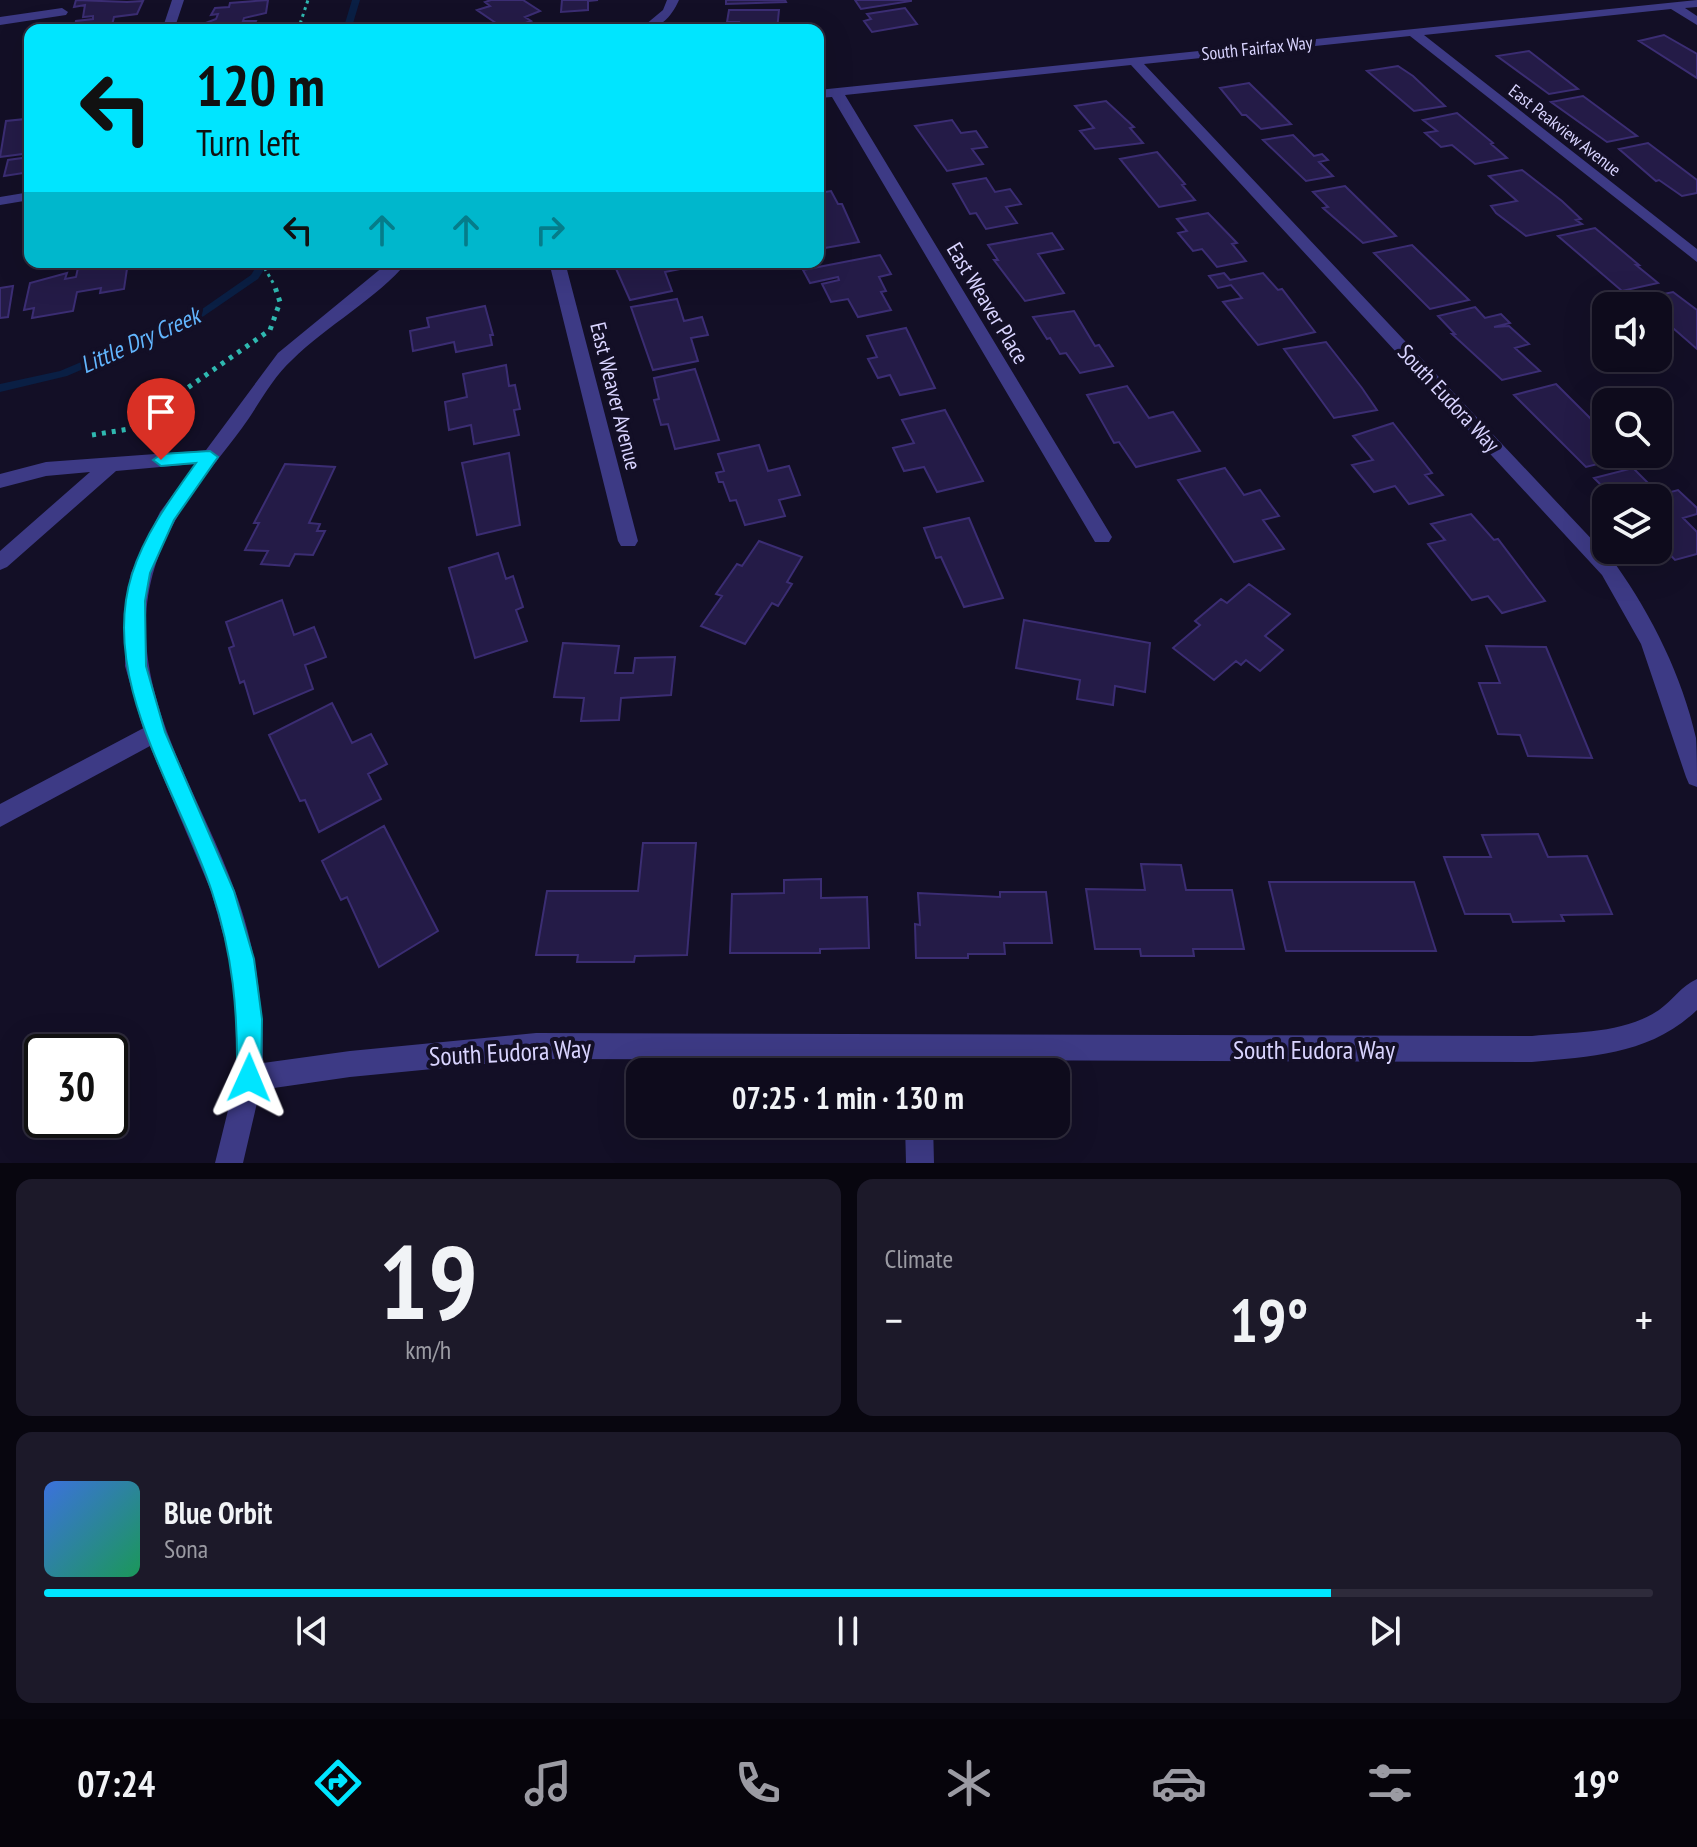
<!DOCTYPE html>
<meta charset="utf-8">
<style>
body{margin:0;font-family:"PT Sans Narrow",sans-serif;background:#1c1929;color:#f1f3f6;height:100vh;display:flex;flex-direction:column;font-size:30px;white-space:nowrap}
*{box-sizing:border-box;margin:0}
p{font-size:26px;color:#9b9ba3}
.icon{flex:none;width:44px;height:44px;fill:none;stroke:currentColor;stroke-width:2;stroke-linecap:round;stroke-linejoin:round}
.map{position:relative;height:1163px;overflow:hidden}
.details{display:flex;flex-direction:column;gap:16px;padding:16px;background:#08060f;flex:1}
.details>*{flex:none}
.guide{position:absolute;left:24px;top:24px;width:800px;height:244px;border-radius:16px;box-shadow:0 8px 32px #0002,0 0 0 2px #2e2b3b;background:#00e5ff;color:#111;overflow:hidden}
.controls{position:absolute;left:1592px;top:292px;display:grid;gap:16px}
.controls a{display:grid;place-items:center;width:80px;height:80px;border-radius:16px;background:#0e0b1c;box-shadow:0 8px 32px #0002,0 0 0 2px #2e2b3b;font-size:40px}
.speed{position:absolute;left:24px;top:1034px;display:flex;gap:16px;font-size:40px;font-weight:700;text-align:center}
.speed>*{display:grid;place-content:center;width:104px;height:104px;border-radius:50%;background:#0e0b1c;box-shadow:0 8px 32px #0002,0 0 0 2px #2e2b3b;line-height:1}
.speed .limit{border:4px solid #111;border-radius:12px;background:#fff;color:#111}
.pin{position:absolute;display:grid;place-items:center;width:68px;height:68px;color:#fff;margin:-82px -34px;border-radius:50% 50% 50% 0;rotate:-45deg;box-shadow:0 0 8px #0007}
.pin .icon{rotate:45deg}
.me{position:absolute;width:88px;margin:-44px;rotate:1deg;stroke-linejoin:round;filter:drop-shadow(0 0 6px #0008)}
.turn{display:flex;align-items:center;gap:28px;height:168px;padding:0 40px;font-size:36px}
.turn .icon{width:104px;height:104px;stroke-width:2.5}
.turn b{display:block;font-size:56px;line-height:68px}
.lanes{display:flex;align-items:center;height:76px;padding:0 40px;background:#0003;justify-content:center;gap:40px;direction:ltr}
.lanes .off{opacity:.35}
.big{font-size:60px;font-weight:700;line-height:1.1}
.details .card{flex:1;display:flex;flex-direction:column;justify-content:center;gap:12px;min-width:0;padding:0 28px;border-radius:16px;background:#1c1929}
.details .dial{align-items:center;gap:0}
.dial b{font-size:104px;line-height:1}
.song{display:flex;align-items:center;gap:24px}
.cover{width:96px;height:96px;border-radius:12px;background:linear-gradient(135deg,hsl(220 70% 55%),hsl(150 70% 35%))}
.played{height:8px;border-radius:4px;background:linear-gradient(90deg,#00e5ff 80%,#2e2b3b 80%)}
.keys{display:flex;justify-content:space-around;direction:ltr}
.heat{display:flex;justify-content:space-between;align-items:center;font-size:44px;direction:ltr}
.details .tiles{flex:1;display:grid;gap:16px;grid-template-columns:1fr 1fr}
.card:last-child{grid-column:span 2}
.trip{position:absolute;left:626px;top:1058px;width:444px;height:80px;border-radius:16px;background:#0e0b1c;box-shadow:0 8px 32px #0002,0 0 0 2px #2e2b3b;font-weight:700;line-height:80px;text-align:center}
.menu{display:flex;height:128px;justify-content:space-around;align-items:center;background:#06040b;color:#9b9ba3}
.menu .icon{width:56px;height:56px}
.menu .active{color:#00e5ff}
.menu b{font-size:36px;color:#f1f3f6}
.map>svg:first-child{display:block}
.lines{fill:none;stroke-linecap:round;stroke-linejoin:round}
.stream{fill:#0a1f44;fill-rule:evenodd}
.building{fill:#241b47;stroke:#3b2d73;stroke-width:2}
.path-far1{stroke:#2fb8b0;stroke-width:3;stroke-dasharray:3 4;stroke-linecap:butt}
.path{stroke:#2fb8b0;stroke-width:5;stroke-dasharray:4 6;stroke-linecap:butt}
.service{fill:#3d3a85;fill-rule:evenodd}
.minor{fill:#3d3a85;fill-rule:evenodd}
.route{fill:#00e5ff;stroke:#0095a6;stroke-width:2}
.labels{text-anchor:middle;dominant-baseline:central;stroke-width:8;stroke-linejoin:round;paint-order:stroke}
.far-street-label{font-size:18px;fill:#d9d4ff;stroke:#130f26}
.street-label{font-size:22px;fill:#d9d4ff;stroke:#130f26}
.water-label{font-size:24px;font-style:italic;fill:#62b6ff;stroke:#130f26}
.near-street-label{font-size:26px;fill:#d9d4ff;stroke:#130f26}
</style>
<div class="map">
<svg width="1697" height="1163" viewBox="0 0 1697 1163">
<rect width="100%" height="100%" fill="#130f26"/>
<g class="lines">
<path class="stream" d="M 352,0 L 360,0 L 351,30 L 343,30 Z
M 259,262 L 269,262 L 258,279 L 201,318 L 67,376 L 0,392 L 0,384 L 60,371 L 195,314 L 251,275 Z"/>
</g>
<path class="building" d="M 76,0 L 127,2 L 143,1 L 137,14 L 114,17 L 112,25 L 120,24 L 119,30 L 74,30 L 76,21 L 93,19 L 93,16 L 83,17 L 85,5 L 74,7 Z
M 268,0 L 266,13 L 244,18 L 243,21 L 256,21 L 252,30 L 200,30 L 203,24 L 216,19 L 218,14 L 211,15 L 215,8 L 229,7 L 230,3 Z
M 491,0 L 523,0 L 540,11 L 525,17 L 531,21 L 506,30 L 477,10 L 490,6 L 485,2 Z
M 562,0 L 598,0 L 588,1 L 588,10 L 561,12 Z
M 726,0 L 785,0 L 786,2 L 726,4 Z
M 855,0 L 911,0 L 911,1 L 861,9 Z
M 905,8 L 917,24 L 872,32 L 864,21 L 871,19 L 867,14 Z
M 729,10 L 779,10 L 777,30 L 737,30 L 739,22 L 727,22 Z
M 1664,35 L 1697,54 L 1697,78 L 1639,41 Z
M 1529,51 L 1578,89 L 1549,94 L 1497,56 Z
M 1398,66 L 1413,76 L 1445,106 L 1414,111 L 1367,71 Z
M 1249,83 L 1291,124 L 1261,129 L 1246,115 L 1242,115 L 1220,88 Z
M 1583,96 L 1637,136 L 1607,142 L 1551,102 Z
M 1106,101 L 1134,127 L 1130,128 L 1143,143 L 1095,149 L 1080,131 L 1094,128 L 1075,106 Z
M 1457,113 L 1493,143 L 1491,144 L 1507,158 L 1475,164 L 1452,145 L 1441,147 L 1425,133 L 1437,131 L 1423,120 Z
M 26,119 L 24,129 L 24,132 L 30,131 L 30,153 L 0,157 L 6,121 Z
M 952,120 L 961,133 L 976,131 L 987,147 L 972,149 L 983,164 L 947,171 L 915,126 Z
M 1293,135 L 1314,156 L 1322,154 L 1328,160 L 1319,162 L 1333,176 L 1306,181 L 1263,140 Z
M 1648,143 L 1697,180 L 1697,193 L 1682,196 L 1659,180 L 1656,181 L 1619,149 Z
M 1157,152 L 1185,184 L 1182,185 L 1195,200 L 1159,207 L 1120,159 Z
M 30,157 L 30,172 L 4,176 L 8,160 Z
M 1522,170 L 1562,201 L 1581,219 L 1576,220 L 1582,224 L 1526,236 L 1496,213 L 1491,206 L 1517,201 L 1489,176 Z
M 986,178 L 995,192 L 1010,189 L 1021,204 L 1006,207 L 1017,223 L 986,229 L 976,213 L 970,214 L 953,184 Z
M 1345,186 L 1396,236 L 1363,243 L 1323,208 L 1328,207 L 1313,192 Z
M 831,191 L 838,204 L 842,204 L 859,242 L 819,249 L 818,193 Z
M 1208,213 L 1237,243 L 1232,244 L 1246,261 L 1217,267 L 1202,249 L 1193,251 L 1178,233 L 1187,231 L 1177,219 Z
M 1595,228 L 1639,265 L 1636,265 L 1658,283 L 1622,291 L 1558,236 Z
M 1052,233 L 1063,249 L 1038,254 L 1064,293 L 1025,301 L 994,260 L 998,260 L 988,245 Z
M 1412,245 L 1469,300 L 1430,309 L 1374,253 Z
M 880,255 L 891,274 L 879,277 L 886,291 L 881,292 L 891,310 L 858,317 L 848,299 L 831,302 L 822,284 L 839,280 L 838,277 L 810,283 L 803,270 Z
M 128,262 L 124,289 L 100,293 L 101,288 L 77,292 L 73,311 L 32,318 L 34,308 L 24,310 L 30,283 L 67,273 L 65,279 L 76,277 L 79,263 Z
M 613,262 L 677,262 L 680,269 L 665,272 L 672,291 L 630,300 Z
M 1224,273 L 1230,280 L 1263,273 L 1278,290 L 1282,289 L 1315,332 L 1258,345 L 1223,302 L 1242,298 L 1231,285 L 1218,288 L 1209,276 Z
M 13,286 L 8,317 L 0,318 L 0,288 Z
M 1673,292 L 1697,310 L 1697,349 L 1658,315 L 1658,306 L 1648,306 L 1640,299 Z
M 677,299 L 684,321 L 702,317 L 708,335 L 691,338 L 698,361 L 653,370 L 631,307 Z
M 485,306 L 493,335 L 490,335 L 492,345 L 456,352 L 454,342 L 413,351 L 410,331 L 429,327 L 427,318 Z
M 1475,307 L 1485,318 L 1501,314 L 1510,323 L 1494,327 L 1509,326 L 1529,344 L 1515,348 L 1540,371 L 1502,380 L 1452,334 L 1455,334 L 1438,316 Z
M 1074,311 L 1095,346 L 1099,345 L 1113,366 L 1080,373 L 1066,353 L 1060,354 L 1050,338 L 1047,339 L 1033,317 Z
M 906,328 L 935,388 L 900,395 L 890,375 L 878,378 L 868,359 L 877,357 L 867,336 Z
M 1326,342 L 1362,388 L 1377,410 L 1334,418 L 1284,349 Z
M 506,365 L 509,386 L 515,385 L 520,409 L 514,410 L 519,435 L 474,444 L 471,425 L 449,430 L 445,402 L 467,397 L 463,374 Z
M 695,369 L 719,440 L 675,449 L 668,424 L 661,425 L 654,400 L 659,399 L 654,378 Z
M 1556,384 L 1606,434 L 1606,454 L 1629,456 L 1586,467 L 1514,395 Z
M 1127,386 L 1149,418 L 1173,412 L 1200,451 L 1136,467 L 1119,442 L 1114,443 L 1087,395 Z
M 945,410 L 983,481 L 937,492 L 924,467 L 904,471 L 893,448 L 914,443 L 902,420 Z
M 1393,423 L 1432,473 L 1425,475 L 1443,495 L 1409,504 L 1395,486 L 1374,492 L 1352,465 L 1373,460 L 1353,436 Z
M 759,445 L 768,471 L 789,466 L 800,495 L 779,500 L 785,516 L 745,525 L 736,500 L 730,501 L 723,482 L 719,482 L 716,473 L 724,471 L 718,454 Z
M 509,453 L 520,525 L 477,535 L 462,463 Z
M 285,464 L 335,467 L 309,523 L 320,524 L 317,531 L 325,531 L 313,555 L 295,554 L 289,566 L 261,564 L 268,551 L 245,550 L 259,523 L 254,523 Z
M 1225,468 L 1244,495 L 1260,490 L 1279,516 L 1263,520 L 1284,549 L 1234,562 L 1178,480 Z
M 1633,468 L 1660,495 L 1678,490 L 1697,508 L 1697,514 L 1683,518 L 1697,532 L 1697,554 L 1675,560 L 1658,542 L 1658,498 L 1614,498 L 1594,478 Z
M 1471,514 L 1494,540 L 1498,539 L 1545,601 L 1502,613 L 1488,596 L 1472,600 L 1428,544 L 1445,540 L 1431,524 Z
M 969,518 L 1003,598 L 964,607 L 941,557 L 936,558 L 924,528 Z
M 759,541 L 802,557 L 787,582 L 792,584 L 778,606 L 772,603 L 745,644 L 701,626 L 722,596 L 716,594 L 737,564 L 742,566 Z
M 498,553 L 506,579 L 513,576 L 523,607 L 516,610 L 527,641 L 475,658 L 449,568 Z
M 1249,584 L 1290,614 L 1265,636 L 1283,650 L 1260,671 L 1246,660 L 1241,665 L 1236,661 L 1214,680 L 1173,648 L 1200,625 L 1195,621 L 1221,599 L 1227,603 Z
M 282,600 L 294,635 L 314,627 L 326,657 L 305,665 L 313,689 L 254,714 L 245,684 L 244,681 L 240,683 L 229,648 L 234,646 L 226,622 Z
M 1024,620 L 1150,643 L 1145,692 L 1115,686 L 1113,705 L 1077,699 L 1080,680 L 1016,668 Z
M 563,643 L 619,646 L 615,673 L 633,673 L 635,658 L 675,657 L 671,695 L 621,698 L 619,720 L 581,721 L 584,698 L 554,697 Z
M 1486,646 L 1546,647 L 1592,758 L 1528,756 L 1520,735 L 1498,734 L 1479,683 L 1500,683 Z
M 332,703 L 352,743 L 371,734 L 387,764 L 368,774 L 381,799 L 319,832 L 305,800 L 300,801 L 269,735 Z
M 384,826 L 438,931 L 379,967 L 347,897 L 341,900 L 322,861 Z
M 1538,834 L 1548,857 L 1587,856 L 1612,914 L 1561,915 L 1564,921 L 1513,922 L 1510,914 L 1465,914 L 1444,857 L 1491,857 L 1482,835 Z
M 643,843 L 696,843 L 687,955 L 635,956 L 634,962 L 577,962 L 578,955 L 536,955 L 547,891 L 638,891 Z
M 1141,864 L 1181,865 L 1186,890 L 1232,890 L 1244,949 L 1193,949 L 1194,956 L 1141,956 L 1140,949 L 1095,949 L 1086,889 L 1145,890 Z
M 821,879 L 821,898 L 867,897 L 869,948 L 820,949 L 820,953 L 730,953 L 732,894 L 784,893 L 784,880 Z
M 1269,882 L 1414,882 L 1436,951 L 1286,951 Z
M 1000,892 L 1046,892 L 1052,943 L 1004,943 L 1005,954 L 968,954 L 968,958 L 916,958 L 915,924 L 920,925 L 918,893 L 1000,897 Z"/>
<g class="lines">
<path class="path-far1" d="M 298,30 L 308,0
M 261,262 L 275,286"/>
<path class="path" d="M 92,435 L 129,429 L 270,330 L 280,302 L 274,284"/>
<path class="service" d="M 172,0 L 184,0 L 174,30 L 162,30 Z
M 62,8 L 68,12 L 66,15 L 0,25 L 0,17 Z
M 210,450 L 219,457 L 216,462 L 116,471 L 7,567 L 0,570 L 0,551 L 90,472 L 46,476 L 0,488 L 0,474 L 46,462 Z
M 155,722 L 163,725 L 166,732 L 163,739 L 0,827 L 0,804 Z"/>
<path class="minor" d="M 667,0 L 679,0 C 671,18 659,30 639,30 L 663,10 Z
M 1697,0 L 1697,7 L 1685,8 L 1697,16 L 1697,25 L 1671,9 L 1424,35 L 1697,249 L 1697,262 L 1410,36 L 1144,64 L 1616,565 C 1652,616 1682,676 1696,738 C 1697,753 1697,771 1697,787 L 1689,784 L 1686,777 L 1641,644 L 1602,575 L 1131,65 L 845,95 L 1109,532 L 1112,537 L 1109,542 L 1095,542 L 832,97 L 818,98 L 818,90 Z
M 30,192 L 30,200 L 0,205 L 0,197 Z
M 389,262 L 407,262 C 378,298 326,326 292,360 C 272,378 258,406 242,428 C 220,458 193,488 175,521 C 99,655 190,767 235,891 C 256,947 263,1003 263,1063 L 350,1051 L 536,1033 L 1532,1036 C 1573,1032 1624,1034 1659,1010 C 1673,1000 1681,986 1697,979 L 1697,1010 C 1649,1055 1594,1056 1532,1062 L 930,1060 L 930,1072 L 904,1072 L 903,1060 L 536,1059 L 350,1077 L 260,1090 L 243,1163 L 215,1163 L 236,1078 L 237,1019 L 230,959 L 211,891 L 144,732 L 125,666 L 126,601 L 131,573 L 160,512 L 278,353 Z
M 549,262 L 565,262 L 638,541 L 635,546 L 621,546 L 618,541 Z
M 905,1124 L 933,1124 L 934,1163 L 906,1163 Z"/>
</g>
<path class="route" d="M 210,451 L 218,457 L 174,520 L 150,573 L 145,601 L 146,666 L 165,732 L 234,891 L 254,959 L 262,1019 L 261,1078 L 258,1087 L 249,1090 L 241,1087 L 237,1078 C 238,1013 233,954 212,892 C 180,794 98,681 132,574 C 145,533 171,498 196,463 L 161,466 L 153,460 L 161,454 Z"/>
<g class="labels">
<g class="far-street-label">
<text transform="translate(1257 48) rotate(-6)">South Fairfax Way</text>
<text transform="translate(1565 130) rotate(38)">East Peakview Avenue</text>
</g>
<g class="street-label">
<text transform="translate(988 303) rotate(59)">East Weaver Place</text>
<text transform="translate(616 396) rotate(76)">East Weaver Avenue</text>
<text transform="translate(1449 398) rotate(47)">South Eudora Way</text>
</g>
<g class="water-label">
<text transform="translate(140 340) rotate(-24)">Little Dry Creek</text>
</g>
<g class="near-street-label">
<text x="1314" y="1049">South Eudora Way</text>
<text transform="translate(510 1052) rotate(-3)">South Eudora Way</text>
</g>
</g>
</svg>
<div class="controls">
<a><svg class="icon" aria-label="sound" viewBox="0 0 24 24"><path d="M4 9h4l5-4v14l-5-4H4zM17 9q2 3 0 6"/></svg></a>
<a><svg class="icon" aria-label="search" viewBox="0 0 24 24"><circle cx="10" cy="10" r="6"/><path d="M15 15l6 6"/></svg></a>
<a><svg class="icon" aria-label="layers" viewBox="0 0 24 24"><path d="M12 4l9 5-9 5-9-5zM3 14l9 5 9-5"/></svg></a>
</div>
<div class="speed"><div class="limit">30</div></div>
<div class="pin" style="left:161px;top:460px;background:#d93025"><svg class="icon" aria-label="arrive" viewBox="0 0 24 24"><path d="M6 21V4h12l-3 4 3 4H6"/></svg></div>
<svg class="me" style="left:249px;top:1078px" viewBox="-20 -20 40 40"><path d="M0-17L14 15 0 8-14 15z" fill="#00e5ff" stroke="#fff" stroke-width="4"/></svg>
<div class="trip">07:25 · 1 min · 130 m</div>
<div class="guide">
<div class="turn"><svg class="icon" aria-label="left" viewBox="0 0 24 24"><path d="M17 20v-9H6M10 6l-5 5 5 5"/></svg><div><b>120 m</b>Turn left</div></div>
<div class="lanes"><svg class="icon" aria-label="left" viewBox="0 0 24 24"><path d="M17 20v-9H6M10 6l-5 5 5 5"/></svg><svg class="icon off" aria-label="ahead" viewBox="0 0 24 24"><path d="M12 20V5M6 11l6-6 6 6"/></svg><svg class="icon off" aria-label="ahead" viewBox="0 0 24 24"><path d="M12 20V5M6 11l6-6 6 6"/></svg><svg class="icon off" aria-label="right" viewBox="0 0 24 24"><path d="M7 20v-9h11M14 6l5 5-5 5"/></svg></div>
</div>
</div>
<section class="details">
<div class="tiles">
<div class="card dial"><b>19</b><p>km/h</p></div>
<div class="card"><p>Climate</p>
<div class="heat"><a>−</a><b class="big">19°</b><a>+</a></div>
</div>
<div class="card">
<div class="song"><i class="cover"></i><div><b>Blue Orbit</b><p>Sona</p></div></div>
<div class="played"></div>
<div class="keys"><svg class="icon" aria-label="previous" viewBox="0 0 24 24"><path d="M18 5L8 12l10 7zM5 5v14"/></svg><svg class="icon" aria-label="pause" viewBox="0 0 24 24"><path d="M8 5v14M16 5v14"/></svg><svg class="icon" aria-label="next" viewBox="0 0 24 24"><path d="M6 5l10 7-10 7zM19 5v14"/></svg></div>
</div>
</div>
</section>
<nav class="menu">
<b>07:24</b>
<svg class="icon active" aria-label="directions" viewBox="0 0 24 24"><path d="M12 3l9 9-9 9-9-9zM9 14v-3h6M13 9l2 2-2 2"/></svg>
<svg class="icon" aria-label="music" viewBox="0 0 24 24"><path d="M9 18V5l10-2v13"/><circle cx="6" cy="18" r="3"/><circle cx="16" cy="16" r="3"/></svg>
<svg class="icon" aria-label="phone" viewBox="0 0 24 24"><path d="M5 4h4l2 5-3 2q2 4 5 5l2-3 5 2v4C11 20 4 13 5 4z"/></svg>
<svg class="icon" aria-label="climate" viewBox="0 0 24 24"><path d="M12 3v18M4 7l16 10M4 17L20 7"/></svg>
<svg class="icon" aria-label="car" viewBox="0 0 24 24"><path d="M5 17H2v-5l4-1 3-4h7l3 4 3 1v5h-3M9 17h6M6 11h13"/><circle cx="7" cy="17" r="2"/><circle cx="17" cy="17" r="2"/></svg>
<svg class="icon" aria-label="filters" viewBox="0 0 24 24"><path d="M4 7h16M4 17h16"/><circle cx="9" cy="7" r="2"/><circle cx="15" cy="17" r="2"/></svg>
<b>19°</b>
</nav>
